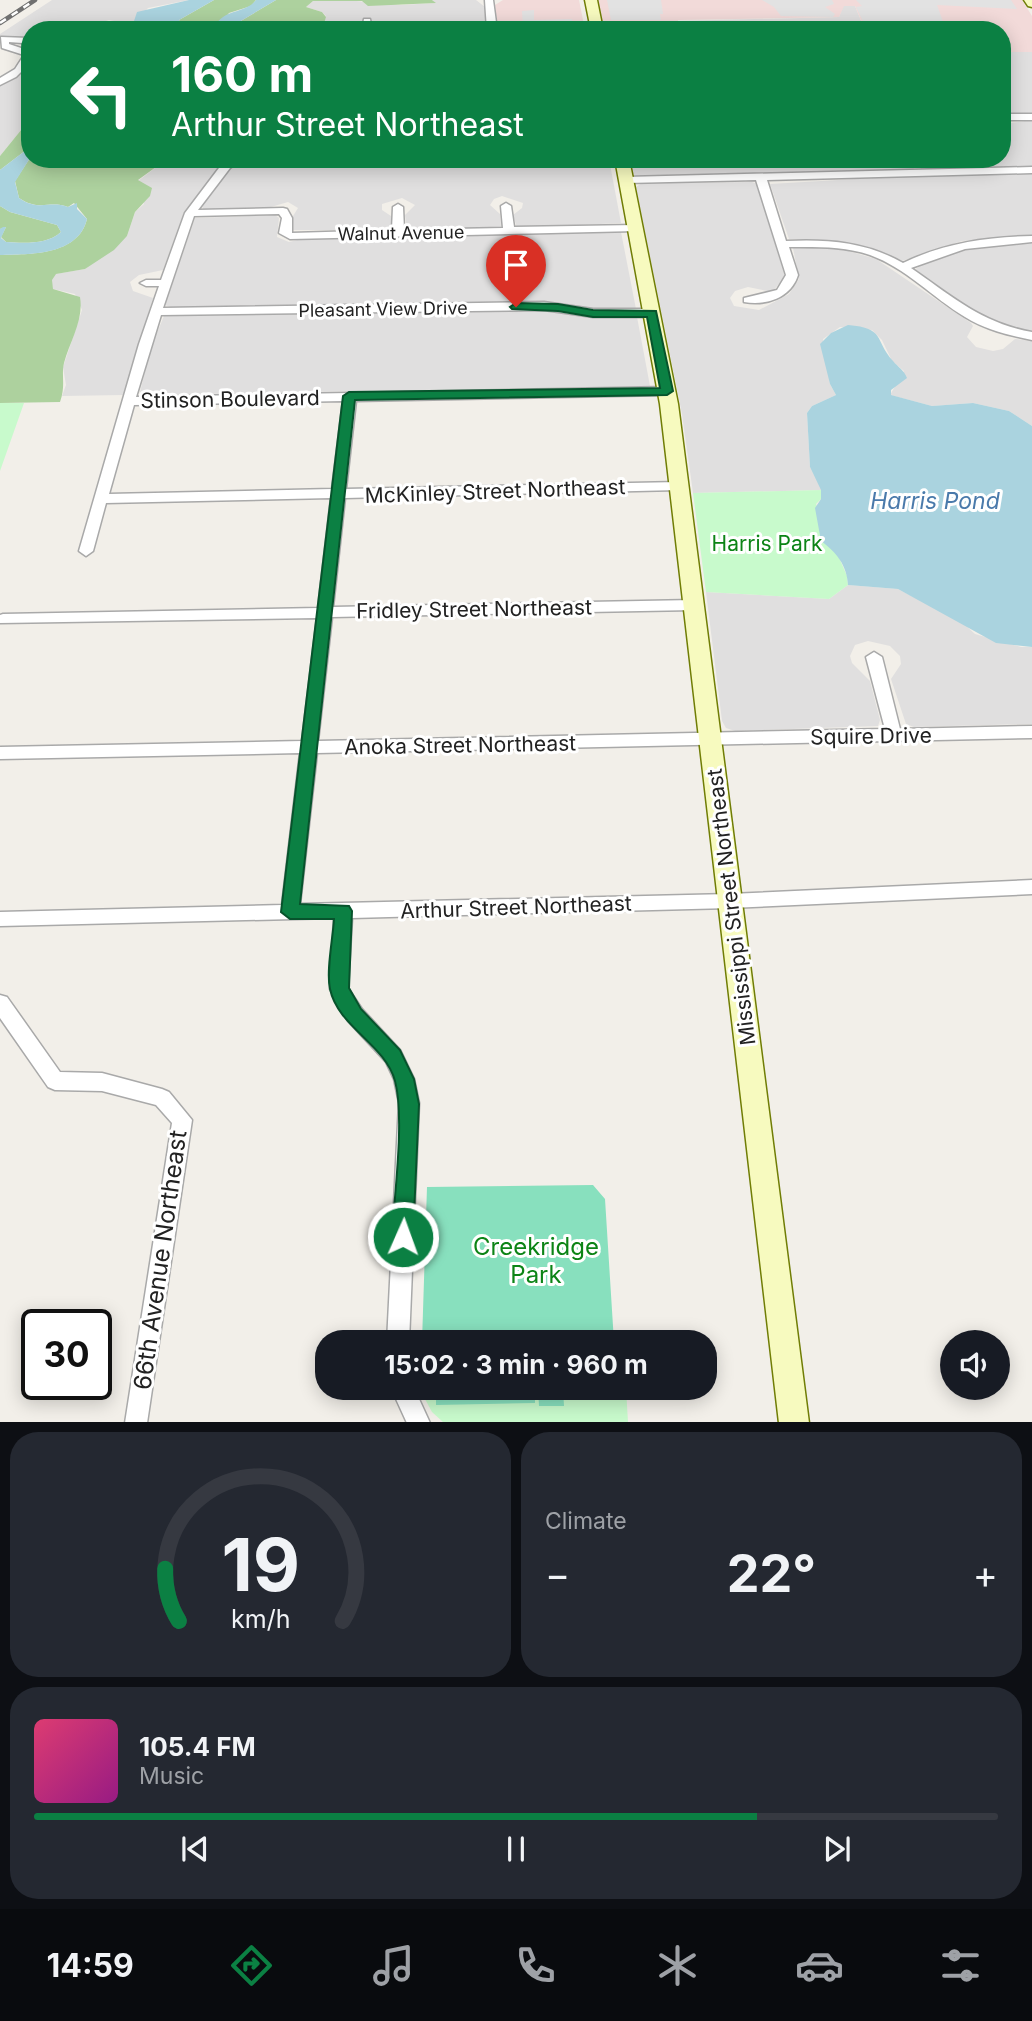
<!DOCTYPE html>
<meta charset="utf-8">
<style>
body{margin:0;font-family:Inter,sans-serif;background:#242831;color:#f1f3f6;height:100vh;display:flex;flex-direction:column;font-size:26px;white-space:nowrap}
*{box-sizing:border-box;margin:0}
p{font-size:23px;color:#9ea1a6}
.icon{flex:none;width:38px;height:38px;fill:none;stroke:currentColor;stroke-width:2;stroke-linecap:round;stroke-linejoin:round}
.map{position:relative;height:1422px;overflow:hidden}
.side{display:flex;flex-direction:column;gap:10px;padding:10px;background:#0d0f14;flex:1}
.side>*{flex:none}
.guide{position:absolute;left:21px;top:21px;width:990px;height:147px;border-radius:28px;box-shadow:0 4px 18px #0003;background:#0b8043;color:#fff;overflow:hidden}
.controls{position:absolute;left:940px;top:1330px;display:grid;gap:14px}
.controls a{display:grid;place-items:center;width:70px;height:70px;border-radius:50%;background:#171b24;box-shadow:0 4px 18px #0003;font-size:35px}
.speed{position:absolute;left:21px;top:1309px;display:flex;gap:14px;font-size:35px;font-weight:700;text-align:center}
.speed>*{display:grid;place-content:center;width:91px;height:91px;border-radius:50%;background:#171b24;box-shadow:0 4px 18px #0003;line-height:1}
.speed .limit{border:4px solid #111;border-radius:10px;background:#fff;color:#111}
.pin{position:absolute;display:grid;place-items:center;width:60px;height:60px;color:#fff;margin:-72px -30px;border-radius:50% 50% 50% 0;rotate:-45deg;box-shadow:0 0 7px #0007}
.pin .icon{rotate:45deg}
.me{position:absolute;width:77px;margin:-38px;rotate:2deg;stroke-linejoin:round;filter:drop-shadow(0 0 5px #0008)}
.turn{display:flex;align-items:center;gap:24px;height:147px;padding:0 35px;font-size:32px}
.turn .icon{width:91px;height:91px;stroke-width:2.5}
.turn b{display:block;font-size:49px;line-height:60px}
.big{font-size:52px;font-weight:700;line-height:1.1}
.side .widget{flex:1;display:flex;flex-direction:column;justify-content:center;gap:10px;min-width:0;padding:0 24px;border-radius:28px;background:#242831}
.side .dial{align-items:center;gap:0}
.dial svg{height:182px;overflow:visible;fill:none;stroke:#363941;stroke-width:7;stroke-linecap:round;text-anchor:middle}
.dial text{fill:#f1f3f6;stroke:none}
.song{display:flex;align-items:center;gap:21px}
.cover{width:84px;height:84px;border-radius:10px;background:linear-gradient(135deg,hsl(340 70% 55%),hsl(310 70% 35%))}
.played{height:7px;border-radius:4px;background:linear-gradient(90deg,#0b8043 75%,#363941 75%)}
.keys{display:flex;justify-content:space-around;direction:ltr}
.heat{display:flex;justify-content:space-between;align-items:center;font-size:38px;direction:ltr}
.side .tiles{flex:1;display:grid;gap:10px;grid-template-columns:1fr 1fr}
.widget:last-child{grid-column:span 2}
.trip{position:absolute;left:315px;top:1330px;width:402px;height:70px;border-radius:28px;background:#171b24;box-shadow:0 4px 18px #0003;font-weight:700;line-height:70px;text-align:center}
.tabs{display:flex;height:112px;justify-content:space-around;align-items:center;background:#090b0e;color:#9ea1a6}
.tabs .icon{width:49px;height:49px}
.tabs .active{color:#0b8043}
.tabs b{font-size:32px;color:#f1f3f6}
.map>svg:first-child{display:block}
.residential{fill:#e0dfdf}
.commercial{fill:#f2dad9}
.forest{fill:#add19e}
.park{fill:#c8facc}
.pitch{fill:#88e0be}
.parking{fill:#e2e2e2}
.water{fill:#aad3df}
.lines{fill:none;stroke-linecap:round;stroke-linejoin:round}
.street-casing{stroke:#a9a9a9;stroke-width:3}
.secondary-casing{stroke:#707d05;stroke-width:3}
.street{fill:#fff;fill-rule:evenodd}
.secondary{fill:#f7fabf;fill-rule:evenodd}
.rail-casing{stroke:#707070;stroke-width:4.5}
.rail{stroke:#fff;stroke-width:2.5;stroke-dasharray:7;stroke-linecap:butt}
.route{fill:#0b8043;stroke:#07532c;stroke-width:2}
.labels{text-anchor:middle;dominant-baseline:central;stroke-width:6;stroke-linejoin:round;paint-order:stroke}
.far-street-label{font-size:18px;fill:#222;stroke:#fff}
.street-label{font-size:21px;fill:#222;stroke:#fff}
.park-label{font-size:21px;fill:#0c8416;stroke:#fff}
.water-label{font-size:23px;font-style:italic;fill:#4a7aab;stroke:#fff}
.near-park-label{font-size:24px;fill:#0c8416;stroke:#fff}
.near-street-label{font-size:24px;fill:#222;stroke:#fff}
</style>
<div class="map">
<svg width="1032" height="1423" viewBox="0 0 1032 1423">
<rect width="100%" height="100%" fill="#f2efe9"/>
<path class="residential" d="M 52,0 L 189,0 L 148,8 L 133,25 L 109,20 L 80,30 L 30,30 L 30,42 L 18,36 L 0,40 L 0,34 Z
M 345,0 L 401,5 L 435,3 L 432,0 L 476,0 L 485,7 L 487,30 L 372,30 L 372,21 L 362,21 L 361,30 L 322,30 L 326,16 L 322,12 L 306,7 L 313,1 Z
M 843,6 L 855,6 L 865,30 L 679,30 L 677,21 L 839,17 Z
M 1003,52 L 1032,52 L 1032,115 L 1003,114 Z
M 30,67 L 30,119 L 0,156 L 0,85 Z
M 1032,120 L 1032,167 L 921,169 L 917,159 L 1003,159 L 1003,124 Z
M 167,159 L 228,159 L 184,212 L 163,270 L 139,275 L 130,282 L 133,291 L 153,298 L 123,395 L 62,396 L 66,385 L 63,367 L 82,310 L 75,294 L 53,289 L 51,281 L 55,274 L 85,269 L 127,236 L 135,212 L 144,204 L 138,181 Z
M 246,159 L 609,159 L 621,223 L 517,228 L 513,215 L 522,208 L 523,203 L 502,196 L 494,199 L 490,205 L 500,214 L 501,227 L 495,228 L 407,229 L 405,215 L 415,205 L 402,198 L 382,204 L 382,210 L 391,216 L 391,227 L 384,230 L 293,230 L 293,216 L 298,208 L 288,202 L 264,209 L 203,209 L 202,205 L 233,166 Z
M 629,159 L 910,159 L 914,169 L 639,177 L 633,174 Z
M 1032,174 L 1032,236 L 962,241 L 902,261 L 848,243 L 789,239 L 770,184 L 924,175 Z
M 752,182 L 757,184 L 785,277 L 772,292 L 748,287 L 735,291 L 730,298 L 734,306 L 759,310 L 789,294 L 799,279 L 793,248 L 838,248 L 876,259 L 971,323 L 973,326 L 967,337 L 976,347 L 993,351 L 1003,349 L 1015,339 L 1032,341 L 1032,426 L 1009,411 L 973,403 L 932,406 L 890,395 L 904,371 L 892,361 L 882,340 L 872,330 L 840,327 L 823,339 L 830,384 L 836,395 L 812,406 L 807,413 L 810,467 L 822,490 L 693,493 L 682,414 L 636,187 L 642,183 Z
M 275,215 L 279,218 L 277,237 L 289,242 L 306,238 L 621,232 L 636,309 L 588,309 L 545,303 L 173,308 L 165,305 L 195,218 Z
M 1006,243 L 1032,243 L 1032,333 L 976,317 L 913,271 L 930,259 L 964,249 Z
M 542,311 L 594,318 L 637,317 L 650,386 L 144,395 L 140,392 L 151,347 L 164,316 Z
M 848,585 L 898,589 L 962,622 L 975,634 L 1021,647 L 1032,647 L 1032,724 L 914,727 L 906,724 L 891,679 L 901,664 L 900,656 L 890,646 L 868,641 L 855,645 L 850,656 L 852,663 L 870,681 L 880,720 L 878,726 L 735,731 L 726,728 L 722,721 L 706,592 L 829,599 Z"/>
<path class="commercial" d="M 503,0 L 579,0 L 585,30 L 498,30 L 495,5 Z
M 598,0 L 1022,0 L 1032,16 L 1032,52 L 1003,52 L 1003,30 L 865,30 L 855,6 L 844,6 L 839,17 L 678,20 L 679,30 L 604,30 Z"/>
<path class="forest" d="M 214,0 L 256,0 L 251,6 L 229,13 L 218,27 L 220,30 L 175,30 L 181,24 L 179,20 Z
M 276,0 L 432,0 L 436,3 L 368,6 L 362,1 L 313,1 L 306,7 L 322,12 L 326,17 L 322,30 L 247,27 L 261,25 L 234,25 Z
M 30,119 L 30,147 L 0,170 L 0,156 Z
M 30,158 L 167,159 L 138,180 L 152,188 L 150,196 L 135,212 L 127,236 L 114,250 L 85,269 L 56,274 L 52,280 L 53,289 L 80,297 C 84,320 70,341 64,363 C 61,376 66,385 60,402 L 0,403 L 0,255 C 29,254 78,256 87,219 L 74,203 L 68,207 C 49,200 40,212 19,198 L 15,181 Z
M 0,206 L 10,212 L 57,225 L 61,232 C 47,245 23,243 6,242 L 1,237 L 6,227 L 0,229 Z"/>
<path class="park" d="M 0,403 L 24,403 L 0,471 Z
M 822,490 L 821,499 L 816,504 L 847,576 L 848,585 L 829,599 L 706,592 L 693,493 Z
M 419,1388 L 626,1388 L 628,1422 L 443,1422 L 432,1412 Z"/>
<path class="pitch" d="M 593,1185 L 605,1199 L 614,1342 L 422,1342 L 427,1187 Z
M 436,1388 L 535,1388 L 535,1403 L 436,1405 Z
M 538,1388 L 563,1388 L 564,1406 L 539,1406 Z"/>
<path class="parking" d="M 607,0 L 661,0 L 663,14 L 660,14 L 661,20 L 611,20 Z
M 762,0 L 832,0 L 834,4 L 825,7 L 835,14 L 833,17 L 781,16 L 774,7 Z
M 856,0 L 1011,0 L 1017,9 L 937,5 L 946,30 L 867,30 L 856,7 L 862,6 Z
M 534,10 L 534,20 L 572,19 L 573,29 L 542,29 L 540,26 L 523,28 L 522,11 Z"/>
<path class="water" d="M 189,0 L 214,0 L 179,20 L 181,24 L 175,30 L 128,28 L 133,24 L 137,12 Z
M 256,0 L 276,0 L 234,25 L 261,25 L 249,28 L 272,30 L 220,30 L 217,23 C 227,9 246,13 256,0 Z
M 30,147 L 30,158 L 15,182 L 19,198 C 39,212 49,200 68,207 L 77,203 L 77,209 L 87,219 C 78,256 30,254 0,255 L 0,229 L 3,227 L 6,227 L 1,238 L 6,242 C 23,243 47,245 61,232 L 57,225 L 10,212 L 0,206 L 0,170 Z
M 848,325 C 886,328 874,340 893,361 C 898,367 904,370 907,378 L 891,390 L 891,395 L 932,406 L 973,403 L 1009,411 L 1032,426 L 1032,647 L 996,643 L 898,589 L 848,585 C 847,565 836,552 821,541 L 815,508 L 821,499 L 821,490 L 810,467 L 807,413 L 812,406 L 836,395 L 830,384 L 820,344 L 831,333 Z"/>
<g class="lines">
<g class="street-casing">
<path id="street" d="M 485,0 L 493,0 L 497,30 L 487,30 Z
M 364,19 L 370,19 L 372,30 L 362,30 Z
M 1,37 L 29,38 L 30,63 L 16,77 L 0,85 L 0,78 L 15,69 L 24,55 L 2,48 ZM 9,42 L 22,43 L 24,49 L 9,44 Z
M 1003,114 L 1032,114 L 1032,120 L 1003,120 Z
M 229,159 L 241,159 L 230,168 L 198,210 L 283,208 L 287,209 L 292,218 L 292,233 L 392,230 L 393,207 L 398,204 L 403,207 L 404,230 L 503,228 L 501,206 L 506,203 L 511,206 L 514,227 L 636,225 L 642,228 L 636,231 L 290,239 L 279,233 L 282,218 L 279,214 L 194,216 L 163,308 L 544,302 L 593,309 L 652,309 L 658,313 L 652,317 L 593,317 L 544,310 L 161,315 L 136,397 L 667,387 L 673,391 L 667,395 L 356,401 L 346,489 L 679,482 L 686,486 L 679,490 L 345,498 L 333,607 L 694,600 L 701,605 L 694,610 L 332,617 L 318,741 L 885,729 L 866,657 L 874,652 L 882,657 L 900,729 L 1032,726 L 1032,738 L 317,753 L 300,904 L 730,894 L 1032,880 L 1032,894 L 730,908 L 352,918 L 348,988 L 362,1009 L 400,1050 L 414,1079 L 419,1103 L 409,1342 L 387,1342 L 399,1103 L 394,1079 L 386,1062 L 348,1021 L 330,989 L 334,918 L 0,926 L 0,912 L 282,905 L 300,753 L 0,759 L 0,747 L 302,741 L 317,618 L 0,623 L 0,615 L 3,614 L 318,608 L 331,498 L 106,503 L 93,551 L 86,556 L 79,551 L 139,344 L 159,286 L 146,286 L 140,283 L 146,280 L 161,280 L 185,213 L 222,164 ZM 343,401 L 332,489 L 109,494 L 134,405 Z
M 1032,167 L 1032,173 L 767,180 L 786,241 C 828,239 867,242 903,263 C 944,243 987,237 1032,236 L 1032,242 L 965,249 L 911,268 C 952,296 981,323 1032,332 L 1032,340 C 1008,335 986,330 965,317 C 933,298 906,268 870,255 C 844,246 816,247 789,247 L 798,275 C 791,298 766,306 744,302 L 744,298 L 777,290 L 786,275 L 756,180 L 626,183 L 621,180 L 626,177 Z
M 0,995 L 7,997 L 60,1072 L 102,1073 L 162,1089 L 169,1092 L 192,1120 L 147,1423 L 125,1423 L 172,1123 L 156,1105 L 102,1091 L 55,1090 L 48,1087 L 0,1018 Z
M 391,1388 L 414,1388 L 430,1423 L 407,1423 Z"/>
</g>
<g class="secondary-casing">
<path id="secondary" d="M 585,0 L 597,0 L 603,30 L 591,30 Z
M 1024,0 L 1032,0 L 1032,7 L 1028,6 Z
M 615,159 L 629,159 L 678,404 L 809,1423 L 779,1423 L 660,404 Z"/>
</g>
<use href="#street" class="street"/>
<use href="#secondary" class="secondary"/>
<g class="rail-casing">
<path id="rail" d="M 0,23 L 35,0"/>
</g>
<use href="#rail" class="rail"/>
</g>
<path class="route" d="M 516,303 L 558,304 L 593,310 L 656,311 L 673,391 L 667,395 L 355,400 L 300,904 L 349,906 L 352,911 L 349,988 L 361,1009 L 400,1050 L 414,1079 L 419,1104 L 413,1237 L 410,1245 L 403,1248 L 395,1245 L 392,1237 C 394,1197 405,1118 395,1081 C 385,1044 338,1027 330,989 C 326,971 333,938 334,919 L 290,919 L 281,912 L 343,396 L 349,392 L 660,388 L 647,317 L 593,317 L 558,311 L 512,309 L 510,307 Z"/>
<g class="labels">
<g class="far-street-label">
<text transform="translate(401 233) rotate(-1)">Walnut Avenue</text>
<text transform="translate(383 309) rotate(-1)">Pleasant View Drive</text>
</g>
<g class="street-label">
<text transform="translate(230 399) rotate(-1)">Stinson Boulevard</text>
<text transform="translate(495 491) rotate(-2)">McKinley Street Northeast</text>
<text transform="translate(474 609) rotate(-1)">Fridley Street Northeast</text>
<text transform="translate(871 736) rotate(-1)">Squire Drive</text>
<text transform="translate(460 745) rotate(-1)">Anoka Street Northeast</text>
<text transform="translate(516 907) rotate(-2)">Arthur Street Northeast</text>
<text transform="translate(731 907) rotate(-97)">Mississippi Street Northeast</text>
</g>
<g class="park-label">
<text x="767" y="543">Harris Park</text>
</g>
<g class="water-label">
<text x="935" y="501">Harris Pond</text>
</g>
<g class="near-park-label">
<text x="536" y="1246">Creekridge<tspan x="536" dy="28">Park</tspan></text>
</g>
<g class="near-street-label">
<text transform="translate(160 1260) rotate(-82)">66th Avenue Northeast</text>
</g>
</g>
</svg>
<div class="controls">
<a><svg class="icon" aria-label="sound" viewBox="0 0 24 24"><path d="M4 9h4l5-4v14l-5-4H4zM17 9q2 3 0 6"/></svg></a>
</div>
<div class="speed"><div class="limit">30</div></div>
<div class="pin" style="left:516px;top:307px;background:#d93025"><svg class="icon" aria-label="arrive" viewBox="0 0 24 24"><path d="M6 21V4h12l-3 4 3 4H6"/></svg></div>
<svg class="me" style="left:403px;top:1237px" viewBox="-20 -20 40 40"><circle r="17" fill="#0b8043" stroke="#fff" stroke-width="3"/><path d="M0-11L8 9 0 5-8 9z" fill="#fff"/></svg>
<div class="trip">15:02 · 3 min · 960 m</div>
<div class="guide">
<div class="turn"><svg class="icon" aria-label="left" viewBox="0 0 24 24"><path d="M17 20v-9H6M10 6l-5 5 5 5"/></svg><div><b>160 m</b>Arthur Street Northeast</div></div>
</div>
</div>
<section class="side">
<div class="tiles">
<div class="widget dial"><svg viewBox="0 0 100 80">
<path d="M14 69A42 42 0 1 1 86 69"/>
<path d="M14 69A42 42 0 0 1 8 46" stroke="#0b8043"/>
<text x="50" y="56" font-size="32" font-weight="700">19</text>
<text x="50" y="72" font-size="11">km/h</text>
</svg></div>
<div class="widget"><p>Climate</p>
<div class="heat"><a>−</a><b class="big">22°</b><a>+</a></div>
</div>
<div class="widget">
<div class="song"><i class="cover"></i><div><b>105.4 FM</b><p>Music</p></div></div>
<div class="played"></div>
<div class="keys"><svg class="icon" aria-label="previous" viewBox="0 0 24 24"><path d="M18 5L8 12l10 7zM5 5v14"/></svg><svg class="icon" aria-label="pause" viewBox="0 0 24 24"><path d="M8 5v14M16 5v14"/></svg><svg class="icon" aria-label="next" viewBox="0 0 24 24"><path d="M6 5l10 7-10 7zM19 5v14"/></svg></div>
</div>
</div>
</section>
<nav class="tabs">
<b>14:59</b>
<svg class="icon active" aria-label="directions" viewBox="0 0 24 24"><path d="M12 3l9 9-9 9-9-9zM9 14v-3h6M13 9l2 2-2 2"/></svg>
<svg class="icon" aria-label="music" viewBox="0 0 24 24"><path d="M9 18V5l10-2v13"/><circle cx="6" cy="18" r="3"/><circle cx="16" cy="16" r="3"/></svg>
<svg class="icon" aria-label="phone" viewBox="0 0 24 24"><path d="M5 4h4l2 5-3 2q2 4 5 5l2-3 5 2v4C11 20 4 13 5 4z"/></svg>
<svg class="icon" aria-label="climate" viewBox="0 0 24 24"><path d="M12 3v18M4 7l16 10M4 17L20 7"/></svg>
<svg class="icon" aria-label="car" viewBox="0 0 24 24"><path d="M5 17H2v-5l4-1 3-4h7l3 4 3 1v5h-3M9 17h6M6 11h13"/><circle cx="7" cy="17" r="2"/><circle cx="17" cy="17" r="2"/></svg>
<svg class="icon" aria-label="filters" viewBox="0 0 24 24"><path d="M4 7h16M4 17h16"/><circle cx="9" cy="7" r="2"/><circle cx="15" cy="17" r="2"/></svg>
</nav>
